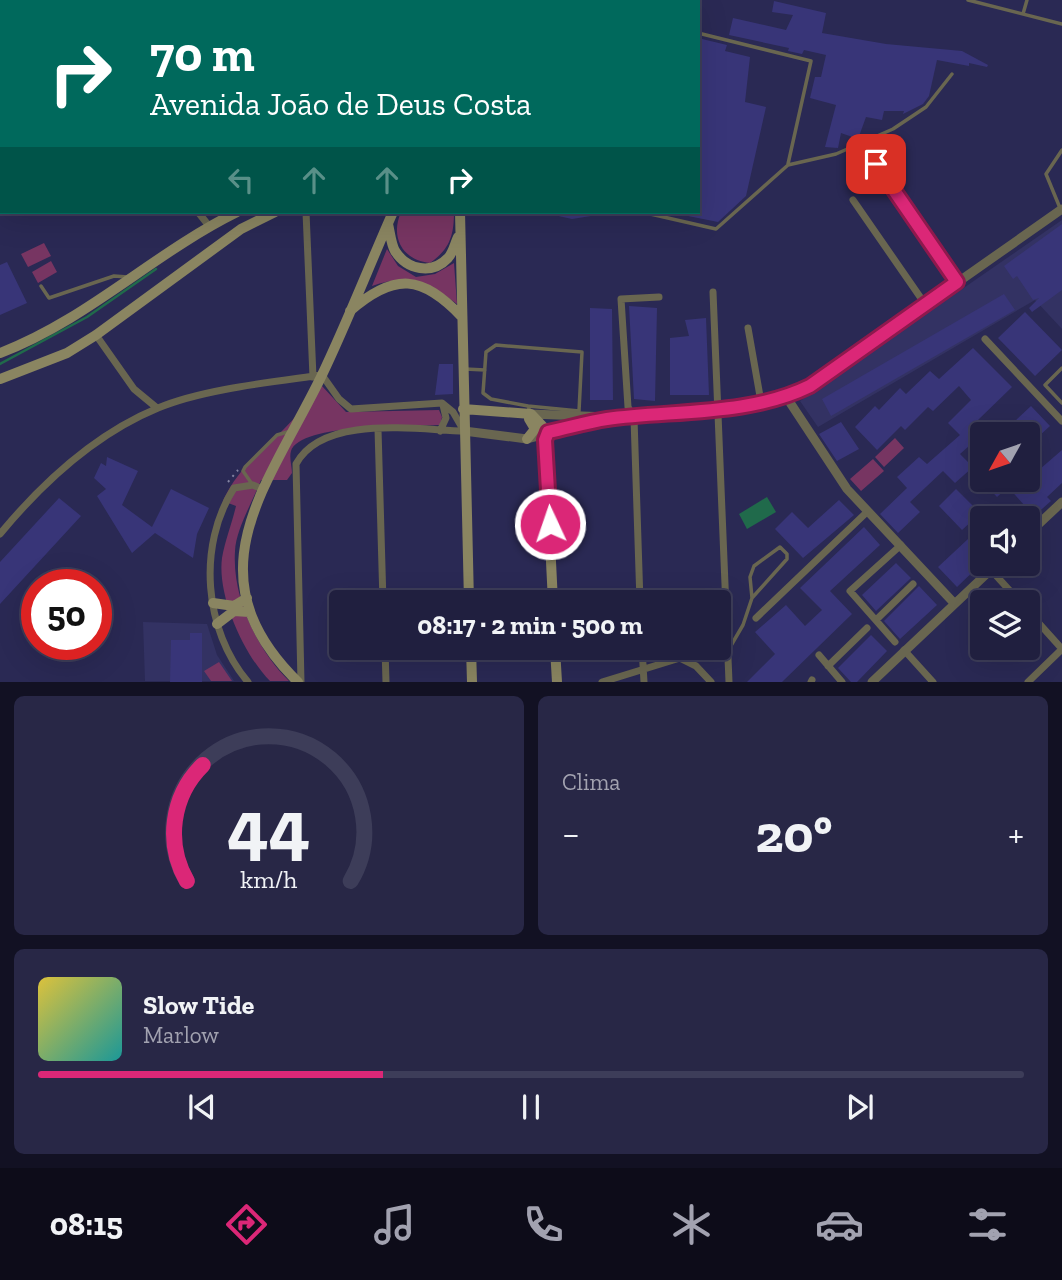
<!DOCTYPE html>
<html lang="pt">
<meta charset="utf-8">
<style>
body{margin:0;font-family:"Zilla Slab",serif;background:#282746;color:#f1f3f6;height:100vh;display:flex;flex-direction:column;font-size:26px;white-space:nowrap}
*{box-sizing:border-box;margin:0}
p{font-size:23px;color:#a2a2b0}
.icon{flex:none;width:38px;height:38px;fill:none;stroke:currentColor;stroke-width:2;stroke-linecap:round;stroke-linejoin:round}
.map{position:relative;height:682px;overflow:hidden}
.panel{display:flex;flex-direction:column;gap:14px;padding:14px;background:#121123;flex:1}
.panel>*{flex:none}
.hud{position:absolute;left:0px;top:0px;width:700px;height:214px;box-shadow:0 7px 28px #0002,0 0 0 2px #3d3d59;background:#00695c;color:#fff;overflow:hidden}
.needle{width:46px;rotate:230deg}
.buttons{position:absolute;left:970px;top:422px;display:grid;gap:14px}
.buttons a{display:grid;place-items:center;width:70px;height:70px;border-radius:7px;background:#201f3f;box-shadow:0 7px 28px #0002,0 0 0 2px #3d3d59;font-size:35px}
.speed{position:absolute;left:21px;top:569px;display:flex;gap:14px;font-size:35px;font-weight:700;text-align:center}
.speed>*{display:grid;place-content:center;width:91px;height:91px;border-radius:50%;background:#201f3f;box-shadow:0 7px 28px #0002,0 0 0 2px #3d3d59;line-height:1}
.speed .limit{border:10px solid #d22;background:#fff;color:#111}
.pin{position:absolute;display:grid;place-items:center;width:60px;height:60px;color:#fff;margin:-30px;border-radius:14px;box-shadow:0 4px 10px #0006}
.me{position:absolute;width:77px;margin:-38px;rotate:357deg;stroke-linejoin:round;filter:drop-shadow(0 0 5px #0008)}
.turn{display:flex;align-items:center;gap:24px;height:147px;padding:0 35px;font-size:32px}
.turn .icon{width:91px;height:91px;stroke-width:2.5}
.turn b{display:block;font-size:49px;line-height:60px}
.lanes{display:flex;align-items:center;height:66px;padding:0 35px;background:#0003;justify-content:center;gap:35px;direction:ltr}
.lanes .off{opacity:.35}
.big{font-size:52px;font-weight:700;line-height:1.1}
.panel .tile{flex:1;display:flex;flex-direction:column;justify-content:center;gap:10px;min-width:0;padding:0 24px;border-radius:10px;background:#282746}
.panel .dial{align-items:center;gap:0}
.dial svg{height:182px;overflow:visible;fill:none;stroke:#3d3d59;stroke-width:7;stroke-linecap:round;text-anchor:middle}
.dial text{fill:#f1f3f6;stroke:none}
.song{display:flex;align-items:center;gap:21px}
.cover{width:84px;height:84px;border-radius:10px;background:linear-gradient(135deg,hsl(50 70% 55%),hsl(180 70% 35%))}
.played{height:7px;border-radius:4px;background:linear-gradient(90deg,#db2777 35%,#3d3d59 35%)}
.keys{display:flex;justify-content:space-around;direction:ltr}
.heat{display:flex;justify-content:space-between;align-items:center;font-size:38px;direction:ltr}
.panel .tiles{flex:1;display:grid;gap:14px;grid-template-columns:1fr 1fr}
.tile:last-child{grid-column:span 2}
.trip{position:absolute;left:329px;top:590px;width:402px;height:70px;border-radius:7px;background:#201f3f;box-shadow:0 7px 28px #0002,0 0 0 2px #3d3d59;font-weight:700;line-height:70px;text-align:center}
.menu{display:flex;height:112px;justify-content:space-around;align-items:center;background:#0d0c19;color:#a2a2b0}
.menu .icon{width:49px;height:49px}
.menu .selected{color:#db2777}
.menu b{font-size:32px;color:#f1f3f6}
.map>svg:first-child{display:block}
.built{fill:#333263}
.green{fill:#773562}
.water{fill:#206a4b}
.lines{fill:none;stroke-linecap:round;stroke-linejoin:round}
.stream{stroke:#206a4b;stroke-width:2.5}
.building{fill:#383578}
.path{stroke:#8484a3;stroke-width:2;stroke-dasharray:2 5;stroke-linecap:butt}
.service{stroke:#696650;stroke-width:3.5}
.minor{stroke:#696650;stroke-width:7}
.tertiary{stroke:#696650;stroke-width:9}
.secondary{stroke:#8a8561;stroke-width:10}
.route-casing{stroke:#8e194d;stroke-width:18}
.route{stroke:#db2777;stroke-width:12}
</style>
<div class="map">
<svg width="1062" height="682" viewBox="0 0 1062 682">
<rect width="100%" height="100%" fill="#2a2954"/>
<path class="built" d="M 1062,220 L 1062,329 L 1035,300 L 818,427 L 800,401 Z
M 143,622 L 207,624 L 217,655 L 234,681 L 145,681 Z"/>
<path class="green" d="M 401,212 L 454,212 C 454,235 450,249 430,263 C 402,260 390,237 401,212 Z
M 44,243 L 51,256 L 28,267 L 21,254 Z
M 387,249 L 398,266 L 416,277 L 435,274 L 454,263 L 457,304 C 429,283 406,273 372,286 Z
M 51,261 L 57,272 L 38,283 L 32,272 Z
M 322,386 L 346,412 L 439,410 L 442,417 L 440,425 C 414,426 300,423 291,451 C 289,457 292,467 292,473 L 287,480 L 261,480 C 253,501 236,529 235,551 C 232,598 257,649 289,681 L 270,681 C 244,655 217,596 222,558 C 225,541 232,523 236,506 L 223,501 C 237,470 258,454 282,431 C 296,417 309,401 322,386 Z
M 895,438 L 904,448 L 884,467 L 875,457 Z
M 873,459 L 884,471 L 861,491 L 850,479 Z
M 219,662 L 232,681 L 211,681 L 204,671 Z"/>
<path class="water" d="M 767,497 L 776,512 L 747,529 L 739,514 Z"/>
<g class="lines">
<path class="stream" d="M 0,364 L 87,317 L 156,269"/>
</g>
<path class="building" d="M 774,1 L 826,13 L 822,33 L 886,44 L 962,51 L 988,65 L 987,67 L 969,63 L 969,66 L 937,60 L 929,96 L 923,104 L 903,114 L 904,111 L 884,111 L 882,120 L 866,117 L 858,139 L 841,133 L 838,148 L 825,147 L 836,105 L 810,98 L 815,77 L 821,77 L 826,55 L 804,50 L 802,54 L 788,51 L 789,48 L 729,35 L 733,18 L 786,30 L 793,15 L 772,12 Z
M 698,38 L 727,45 L 725,51 L 750,57 L 745,102 L 766,107 L 746,196 L 718,222 L 683,215 L 684,212 L 698,212 Z
M 554,212 L 591,212 L 591,216 L 572,219 L 554,215 Z
M 1062,224 L 1062,290 L 1032,312 L 1029,308 L 1039,298 L 1033,300 L 1017,276 L 1013,279 L 1004,266 Z
M 7,262 L 27,303 L 0,315 L 0,265 Z
M 1004,294 L 1015,310 L 831,416 L 822,399 Z
M 629,306 L 657,308 L 655,401 L 634,399 Z
M 590,308 L 612,309 L 613,400 L 590,400 Z
M 1025,312 L 1062,350 L 1035,376 L 998,338 Z
M 706,318 L 709,395 L 670,395 L 670,338 L 689,336 L 685,320 Z
M 973,348 L 1012,387 L 978,420 L 987,430 L 960,454 L 973,467 L 955,483 L 943,471 L 910,502 L 920,512 L 898,533 L 880,514 L 907,488 L 897,477 L 919,457 L 927,464 L 960,435 L 948,423 L 971,400 L 959,386 L 933,411 L 928,407 L 905,430 L 901,426 L 877,450 L 855,427 L 875,406 L 879,410 L 900,388 L 906,394 L 930,371 L 939,379 Z
M 439,364 L 453,364 L 453,394 L 435,395 Z
M 1031,406 L 1050,426 L 1027,447 L 1027,434 L 1001,434 Z
M 841,422 L 859,449 L 837,461 L 819,434 Z
M 1062,450 L 1062,483 L 1047,497 L 1051,501 L 1034,516 L 1008,487 L 997,497 L 981,480 L 1017,480 L 1013,483 L 1018,488 Z
M 107,457 L 138,471 L 122,505 L 152,527 L 171,489 L 209,508 L 197,534 L 193,558 L 155,533 L 132,553 L 97,496 L 106,489 L 94,478 L 101,463 L 106,466 Z
M 956,489 L 982,515 L 982,528 L 974,519 L 962,530 L 939,506 Z
M 59,498 L 81,516 L 0,604 L 0,562 Z
M 839,500 L 854,515 L 803,558 L 775,529 L 792,512 L 808,528 Z
M 995,507 L 1005,518 L 984,518 Z
M 864,527 L 880,545 L 830,591 L 852,614 L 782,682 L 747,682 L 775,654 L 755,632 L 786,605 L 805,626 L 822,610 L 800,588 Z
M 968,539 L 982,554 L 982,563 L 957,587 L 938,567 Z
M 896,563 L 911,578 L 876,611 L 862,595 Z
M 919,586 L 937,605 L 900,639 L 884,621 Z
M 190,633 L 202,633 L 202,682 L 170,682 L 171,640 L 190,640 Z
M 871,635 L 887,651 L 857,682 L 851,682 L 838,668 Z"/>
<g class="lines">
<path class="path" d="M 228,482 L 238,470"/>
<path class="service" d="M 583,0 L 586,2
M 968,0 L 1062,24
M 547,2 L 549,0
M 1023,14 L 1027,0
M 698,33 L 811,61 L 788,164
M 876,164 L 956,282
M 1060,208 L 1046,174 L 1062,150
M 646,213 L 716,229 L 788,165 L 836,154 L 893,129 L 926,107 L 952,74
M 41,286 L 49,298 L 114,276 L 128,277
M 1062,368 L 1045,385 L 1062,403
M 465,369 L 485,370
M 528,406 L 579,411 L 582,352 L 496,345 L 486,352 L 483,393 L 491,399 L 528,406 L 530,412
M 252,484 L 243,471 L 245,467 L 277,435 L 291,431
M 729,649 L 743,625 L 752,598 L 750,577 L 754,566 L 780,547 L 787,554 L 787,559 L 752,598"/>
<path class="minor" d="M 7,0 L 7,2
M 260,0 L 261,2
M 105,2 L 105,0
M 314,2 L 315,0
M 360,2 L 361,0
M 408,2 L 409,0
M 853,200 L 925,304
M 0,205 L 2,205
M 198,212 L 209,226
M 306,212 L 313,377
M 713,292 L 729,682
M 748,328 L 761,402
M 96,335 L 134,389 L 157,408
M 985,339 L 1062,421
M 378,429 L 383,602
M 440,431 L 446,418 L 443,405
M 0,534 C 43,482 95,434 158,408 C 203,389 273,382 322,375 L 339,399 L 351,409 L 442,403 L 453,412 L 464,431
M 991,570 L 1020,602
M 640,602 L 634,418 L 628,407 L 621,299 L 659,297
M 1027,610 L 1062,649
M 756,618 L 868,511
M 876,620 L 913,584
M 895,642 L 850,591 L 901,545
M 385,648 L 386,682
M 642,648 L 644,682
M 904,650 L 933,682
M 819,655 L 842,682
M 828,666 L 867,628
M 248,682 C 204,630 197,546 234,488 L 253,485 L 262,489
M 301,682 L 296,464 C 323,414 417,430 464,431
M 602,682 L 680,658 L 696,666 L 711,682
M 811,682 L 812,680
M 1028,682 L 1062,649"/>
<path class="tertiary" d="M 787,398 L 847,489 L 954,603
M 531,414 L 634,418 L 787,398 L 810,386 L 1062,209
M 464,431 L 527,439 L 597,421
M 1027,535 L 1062,502
M 872,682 L 997,564"/>
<path class="secondary" d="M 488,2 L 489,0
M 510,2 L 511,0
M 460,212 L 469,602
M 388,224 C 390,232 391,244 395,251 C 407,270 432,275 448,258 C 453,253 455,243 458,237
M 350,311 C 395,272 422,275 462,317
M 0,353 C 87,320 154,253 237,212
M 0,379 L 67,353 L 96,335 L 241,229 L 275,212
M 463,409 L 531,414 L 548,432 L 545,440 L 553,602
M 527,439 L 535,429 L 529,419
M 213,603 L 234,606 L 247,598
M 217,624 L 234,611 L 249,612
M 471,648 L 472,682
M 555,648 L 557,682
M 298,682 C 188,574 268,486 321,377 C 347,323 369,266 393,212"/>
</g>
<g class="lines">
<g class="route-casing">
<path id="route" d="M 550,524 L 545,440 L 548,432 C 568,428 587,422 607,419 C 673,410 749,416 810,386 L 957,282 L 876,164"/>
</g>
<use href="#route" class="route"/>
</g>
</svg>
<div class="buttons">
<a><svg class="needle" viewBox="-14 -14 28 28"><path d="M0-13l5 13h-10z" fill="#e53935"/><path d="M0 13l5-13h-10z" fill="#a2a2b0"/></svg></a>
<a><svg class="icon" aria-label="sound" viewBox="0 0 24 24"><path d="M4 9h4l5-4v14l-5-4H4zM17 9q2 3 0 6"/></svg></a>
<a><svg class="icon" aria-label="layers" viewBox="0 0 24 24"><path d="M12 4l9 5-9 5-9-5zM3 14l9 5 9-5"/></svg></a>
</div>
<div class="speed"><div class="limit">50</div></div>
<div class="pin" style="left:876px;top:164px;background:#d93025"><svg class="icon" aria-label="arrive" viewBox="0 0 24 24"><path d="M6 21V4h12l-3 4 3 4H6"/></svg></div>
<svg class="me" style="left:550px;top:524px" viewBox="-20 -20 40 40"><circle r="17" fill="#db2777" stroke="#fff" stroke-width="3"/><path d="M0-11L8 9 0 5-8 9z" fill="#fff"/></svg>
<div class="trip">08:17 · 2 min · 500 m</div>
<div class="hud">
<div class="turn"><svg class="icon" aria-label="right" viewBox="0 0 24 24"><path d="M7 20v-9h11M14 6l5 5-5 5"/></svg><div><b>70 m</b>Avenida João de Deus Costa</div></div>
<div class="lanes"><svg class="icon off" aria-label="left" viewBox="0 0 24 24"><path d="M17 20v-9H6M10 6l-5 5 5 5"/></svg><svg class="icon off" aria-label="ahead" viewBox="0 0 24 24"><path d="M12 20V5M6 11l6-6 6 6"/></svg><svg class="icon off" aria-label="ahead" viewBox="0 0 24 24"><path d="M12 20V5M6 11l6-6 6 6"/></svg><svg class="icon" aria-label="right" viewBox="0 0 24 24"><path d="M7 20v-9h11M14 6l5 5-5 5"/></svg></div>
</div>
</div>
<section class="panel">
<div class="tiles">
<div class="tile dial"><svg viewBox="0 0 100 80">
<path d="M14 69A42 42 0 1 1 86 69"/>
<path d="M14 69A42 42 0 0 1 21 18" stroke="#db2777"/>
<text x="50" y="56" font-size="32" font-weight="700">44</text>
<text x="50" y="72" font-size="11">km/h</text>
</svg></div>
<div class="tile"><p>Clima</p>
<div class="heat"><a>−</a><b class="big">20°</b><a>+</a></div>
</div>
<div class="tile">
<div class="song"><i class="cover"></i><div><b>Slow Tide</b><p>Marlow</p></div></div>
<div class="played"></div>
<div class="keys"><svg class="icon" aria-label="previous" viewBox="0 0 24 24"><path d="M18 5L8 12l10 7zM5 5v14"/></svg><svg class="icon" aria-label="pause" viewBox="0 0 24 24"><path d="M8 5v14M16 5v14"/></svg><svg class="icon" aria-label="next" viewBox="0 0 24 24"><path d="M6 5l10 7-10 7zM19 5v14"/></svg></div>
</div>
</div>
</section>
<nav class="menu">
<b>08:15</b>
<svg class="icon selected" aria-label="directions" viewBox="0 0 24 24"><path d="M12 3l9 9-9 9-9-9zM9 14v-3h6M13 9l2 2-2 2"/></svg>
<svg class="icon" aria-label="music" viewBox="0 0 24 24"><path d="M9 18V5l10-2v13"/><circle cx="6" cy="18" r="3"/><circle cx="16" cy="16" r="3"/></svg>
<svg class="icon" aria-label="phone" viewBox="0 0 24 24"><path d="M5 4h4l2 5-3 2q2 4 5 5l2-3 5 2v4C11 20 4 13 5 4z"/></svg>
<svg class="icon" aria-label="climate" viewBox="0 0 24 24"><path d="M12 3v18M4 7l16 10M4 17L20 7"/></svg>
<svg class="icon" aria-label="car" viewBox="0 0 24 24"><path d="M5 17H2v-5l4-1 3-4h7l3 4 3 1v5h-3M9 17h6M6 11h13"/><circle cx="7" cy="17" r="2"/><circle cx="17" cy="17" r="2"/></svg>
<svg class="icon" aria-label="filters" viewBox="0 0 24 24"><path d="M4 7h16M4 17h16"/><circle cx="9" cy="7" r="2"/><circle cx="15" cy="17" r="2"/></svg>
</nav>
